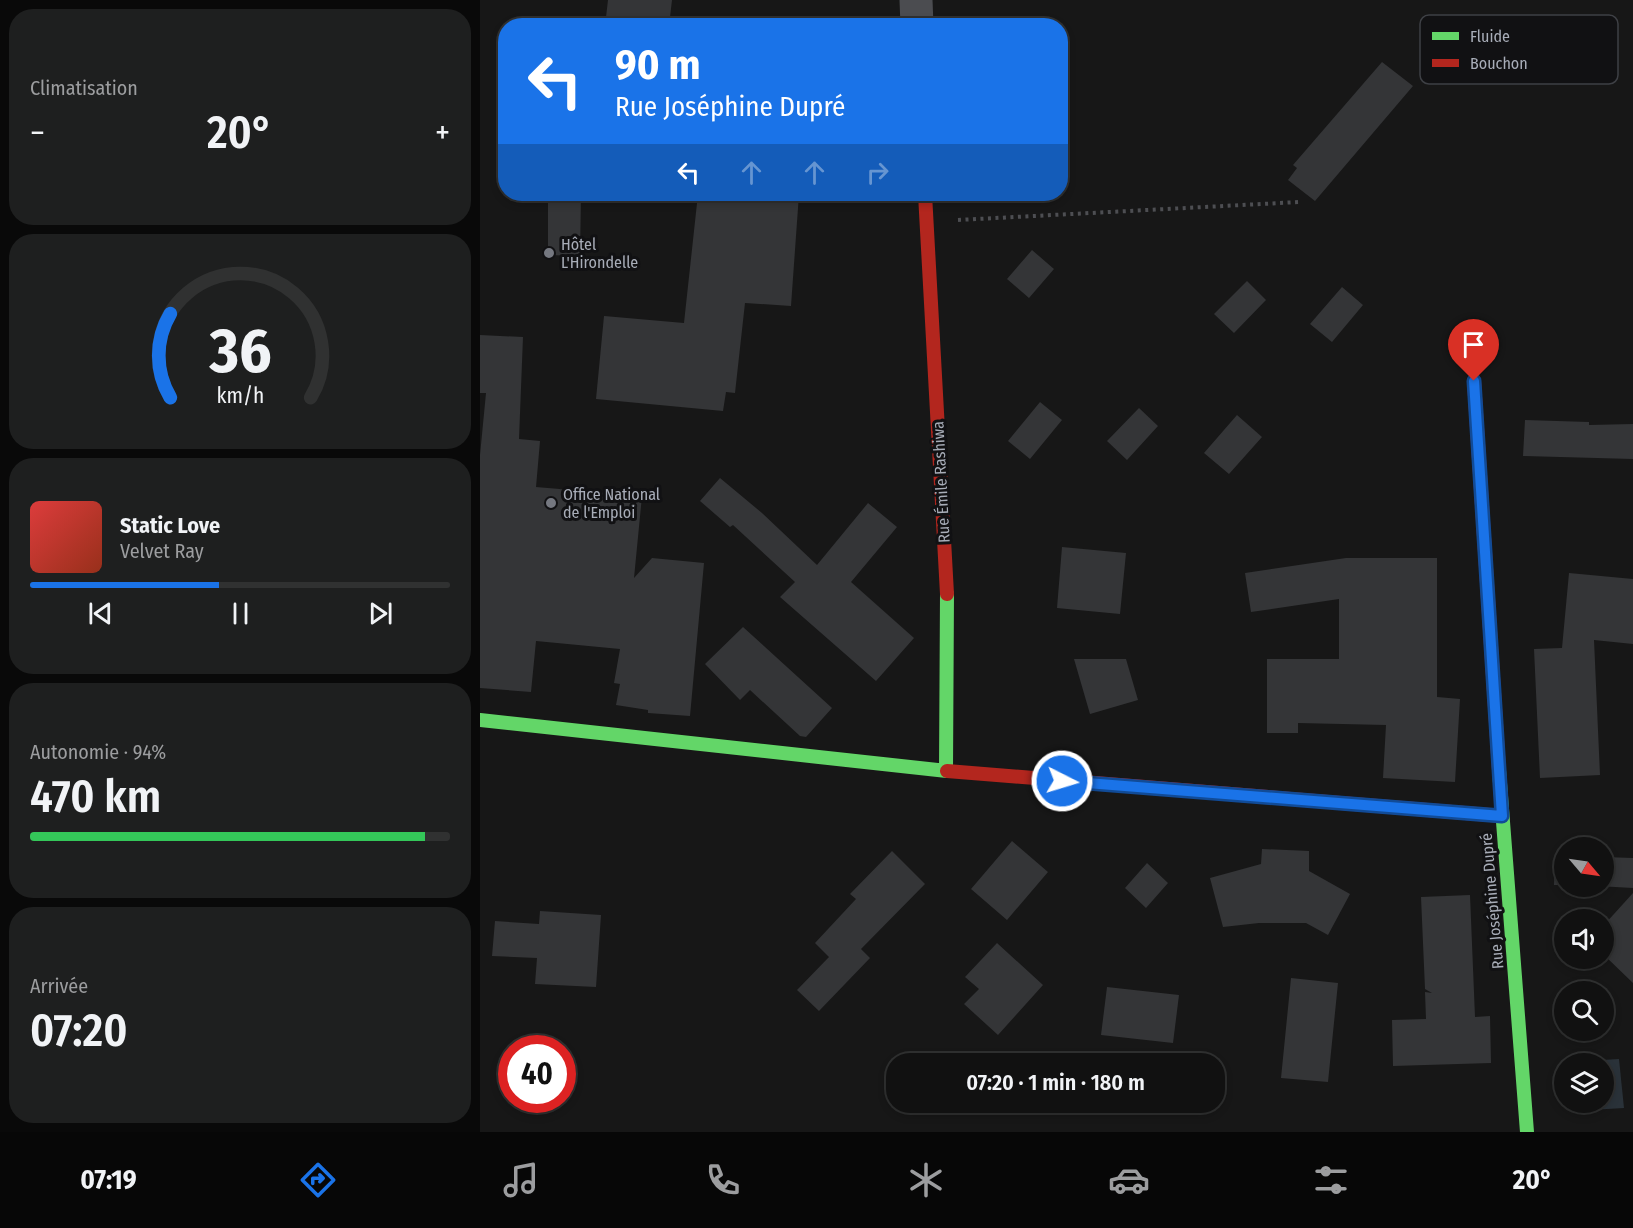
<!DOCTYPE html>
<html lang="fr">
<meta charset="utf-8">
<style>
body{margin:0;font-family:"Fira Sans Condensed",sans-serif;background:#1e1f1f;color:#f1f3f6;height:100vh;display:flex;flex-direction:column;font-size:22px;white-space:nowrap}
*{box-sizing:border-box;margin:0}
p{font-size:20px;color:#9c9d9f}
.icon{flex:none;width:33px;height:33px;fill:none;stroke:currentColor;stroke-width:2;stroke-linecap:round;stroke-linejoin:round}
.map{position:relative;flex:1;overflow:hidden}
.sheet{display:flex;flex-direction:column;gap:9px;padding:9px;background:#090909;width:480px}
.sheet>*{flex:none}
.hud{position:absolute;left:18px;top:18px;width:570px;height:183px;border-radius:24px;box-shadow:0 3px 9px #0003,0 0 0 2px #303131;background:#1a73e8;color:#fff;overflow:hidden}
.needle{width:39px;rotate:119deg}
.tools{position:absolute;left:1074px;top:837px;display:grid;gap:12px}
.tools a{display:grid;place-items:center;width:60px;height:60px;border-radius:50%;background:#111;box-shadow:0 3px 9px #0003,0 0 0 2px #303131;font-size:30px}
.speed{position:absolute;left:18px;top:1035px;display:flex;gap:12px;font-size:30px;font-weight:700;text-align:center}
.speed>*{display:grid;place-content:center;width:78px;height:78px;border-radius:50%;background:#111;box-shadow:0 3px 9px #0003,0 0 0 2px #303131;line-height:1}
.speed .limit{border:9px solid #d22;background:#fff;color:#111}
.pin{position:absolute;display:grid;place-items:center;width:51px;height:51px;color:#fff;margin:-62px -26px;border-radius:50% 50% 50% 0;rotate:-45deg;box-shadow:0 0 6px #0007}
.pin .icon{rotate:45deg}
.me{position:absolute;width:66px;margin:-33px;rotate:95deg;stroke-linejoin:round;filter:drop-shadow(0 0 4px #0008)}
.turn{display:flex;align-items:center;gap:21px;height:126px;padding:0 18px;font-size:27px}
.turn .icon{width:78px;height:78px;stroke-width:2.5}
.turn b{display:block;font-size:42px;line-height:51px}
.lanes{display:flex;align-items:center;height:57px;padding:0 18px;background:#0003;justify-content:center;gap:30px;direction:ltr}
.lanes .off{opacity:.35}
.big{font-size:45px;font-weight:600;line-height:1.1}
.sheet .tile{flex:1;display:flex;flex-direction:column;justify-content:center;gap:9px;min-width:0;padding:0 21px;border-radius:24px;background:#1e1f1f}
.sheet .dial{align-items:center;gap:0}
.dial svg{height:156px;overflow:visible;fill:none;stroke:#303131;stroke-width:7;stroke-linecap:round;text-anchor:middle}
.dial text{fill:#f1f3f6;stroke:none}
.song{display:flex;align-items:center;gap:18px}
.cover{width:72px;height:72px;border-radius:9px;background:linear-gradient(135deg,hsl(0 70% 55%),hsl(10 70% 35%))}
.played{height:6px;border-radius:3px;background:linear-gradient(90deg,#1a73e8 45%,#303131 45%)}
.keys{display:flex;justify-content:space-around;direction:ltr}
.heat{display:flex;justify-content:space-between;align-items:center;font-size:33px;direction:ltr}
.charge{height:9px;border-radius:4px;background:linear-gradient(90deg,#34c759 94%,#303131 0)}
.trip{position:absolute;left:406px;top:1053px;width:339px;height:60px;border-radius:24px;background:#111;box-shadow:0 3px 9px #0003,0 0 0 2px #303131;font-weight:600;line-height:60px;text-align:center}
.menu{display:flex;height:96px;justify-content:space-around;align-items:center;background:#070707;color:#9c9d9f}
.menu .icon{width:42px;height:42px}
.menu .current{color:#1a73e8}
.menu b{font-size:27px;color:#f1f3f6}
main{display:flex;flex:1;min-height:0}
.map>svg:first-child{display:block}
.water{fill:#2a3239}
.building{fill:#343537}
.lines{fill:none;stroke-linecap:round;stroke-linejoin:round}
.path{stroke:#4d4e52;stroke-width:4;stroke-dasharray:3 4.5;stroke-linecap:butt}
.street{stroke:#4b4c50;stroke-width:33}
.fast{stroke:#63d668;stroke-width:14}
.jam{stroke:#b3261e;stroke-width:14}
.route-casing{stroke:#114b97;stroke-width:15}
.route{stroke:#1a73e8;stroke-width:10}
.poi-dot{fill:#757880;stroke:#111113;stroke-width:2}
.labels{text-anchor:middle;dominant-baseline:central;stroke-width:6;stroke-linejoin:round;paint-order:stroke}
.poi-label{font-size:16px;fill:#a8adb8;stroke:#111113;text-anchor:start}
.street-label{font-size:16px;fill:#a8adb8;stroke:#111113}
.key{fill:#111113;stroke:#3e4045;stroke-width:1.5}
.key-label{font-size:16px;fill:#a8adb8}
</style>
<main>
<section class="sheet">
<div class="tile"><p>Climatisation</p>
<div class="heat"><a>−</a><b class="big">20°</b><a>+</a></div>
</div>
<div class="tile dial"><svg viewBox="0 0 100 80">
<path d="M14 69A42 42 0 1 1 86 69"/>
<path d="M14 69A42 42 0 0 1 14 26" stroke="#1a73e8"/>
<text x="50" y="56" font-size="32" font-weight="700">36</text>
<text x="50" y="72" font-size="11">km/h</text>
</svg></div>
<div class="tile">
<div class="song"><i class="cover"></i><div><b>Static Love</b><p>Velvet Ray</p></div></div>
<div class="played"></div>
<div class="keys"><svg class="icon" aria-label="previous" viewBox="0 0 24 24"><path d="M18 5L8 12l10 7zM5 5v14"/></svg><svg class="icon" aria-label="pause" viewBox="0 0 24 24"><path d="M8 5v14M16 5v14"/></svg><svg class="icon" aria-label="next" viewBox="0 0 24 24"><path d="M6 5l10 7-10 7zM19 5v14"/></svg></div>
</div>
<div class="tile"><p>Autonomie · 94%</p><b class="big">470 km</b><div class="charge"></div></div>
<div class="tile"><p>Arrivée</p><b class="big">07:20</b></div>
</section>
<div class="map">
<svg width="1153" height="1132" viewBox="0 0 1153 1132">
<rect width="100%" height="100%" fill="#171717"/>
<path class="water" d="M 1139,1059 L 1144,1108 L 1110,1110 L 1109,1103 L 1124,1102 L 1124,1064 L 1106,1063 L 1106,1061 Z"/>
<path class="building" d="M 128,0 L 192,0 L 189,26 L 125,26 Z
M 902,62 L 933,86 L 835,201 L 808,180 L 817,168 L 813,165 Z
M 68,194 L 101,194 L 100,256 L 68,255 Z
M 218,194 L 319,194 L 311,306 L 265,303 L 255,393 L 246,392 L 243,411 L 116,399 L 124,316 L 204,323 Z
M 552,250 L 574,269 L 549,298 L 527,279 Z
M 767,281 L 786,300 L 754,333 L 734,314 Z
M 862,287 L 883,305 L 852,342 L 830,324 Z
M 0,335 L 43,337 L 39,439 L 60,441 L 56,487 L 162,496 L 154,578 L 172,558 L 224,563 L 210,716 L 168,713 L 168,710 L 136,705 L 140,684 L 134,683 L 140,649 L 56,641 L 51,692 L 0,688 L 0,455 L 6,393 L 0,393 Z
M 560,402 L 582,420 L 550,459 L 528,441 Z
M 659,408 L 678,426 L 647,460 L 627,441 Z
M 757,415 L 782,437 L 749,474 L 724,453 Z
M 1045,420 L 1109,422 L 1109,425 L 1153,424 L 1153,459 L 1043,456 Z
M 240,478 L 282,513 L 337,565 L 388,503 L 417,527 L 371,582 L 434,638 L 396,681 L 300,597 L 315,582 L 253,525 L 250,527 L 220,501 Z
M 582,547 L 646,553 L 640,614 L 577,608 Z
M 866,558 L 957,558 L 957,697 L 980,699 L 975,782 L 903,778 L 906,725 L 818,723 L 818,733 L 787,733 L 787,659 L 859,659 L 859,599 L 771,612 L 765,573 Z
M 1089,573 L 1153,579 L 1153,644 L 1114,640 L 1120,775 L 1060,778 L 1054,649 L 1082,648 Z
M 263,627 L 352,708 L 326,737 L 320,736 L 270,690 L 260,700 L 225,664 Z
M 594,659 L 646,659 L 658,700 L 610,714 Z
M 532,841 L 568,872 L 527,920 L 491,889 Z
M 782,849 L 829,851 L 829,871 L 870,894 L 848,935 L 826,923 L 779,923 L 743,927 L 730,878 L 781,864 Z
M 412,851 L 445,884 L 381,949 L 390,958 L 339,1011 L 317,990 L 349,957 L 335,943 L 376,899 L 370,894 Z
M 1075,855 L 1084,856 L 1084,885 L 1074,885 Z
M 1124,857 L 1153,858 L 1153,888 L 1117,886 L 1124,886 Z
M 667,863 L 688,883 L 666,908 L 645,888 Z
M 1153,893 L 1153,983 L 1124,955 L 1124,925 Z
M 990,895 L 995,1017 L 1010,1016 L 1011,1063 L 913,1066 L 912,1020 L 946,1019 L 945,992 L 952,993 L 945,989 L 941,897 Z
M 60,911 L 121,915 L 116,987 L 55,984 L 57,958 L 12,956 L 15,921 L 59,924 Z
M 517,943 L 563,985 L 518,1035 L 484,1004 L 499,989 L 485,977 Z
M 811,978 L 858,983 L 848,1082 L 801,1078 Z
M 627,987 L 699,995 L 693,1043 L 621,1035 Z"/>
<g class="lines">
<path class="path" d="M 478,220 L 819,202"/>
<path class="street" d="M 436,0 L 437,26"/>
<path class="fast" d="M 0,720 L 467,771
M 1019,770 L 1047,1132
M 466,771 L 467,594"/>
<path class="jam" d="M 445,194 L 467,594
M 994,381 L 1019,770
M 467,771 L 1022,816"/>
</g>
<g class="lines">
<g class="route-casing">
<path id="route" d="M 582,781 L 1022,816 L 994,381"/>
</g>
<use href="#route" class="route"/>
</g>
<g class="poi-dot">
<circle cx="69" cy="253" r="6"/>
<circle cx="71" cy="503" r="6"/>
</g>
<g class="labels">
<g class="poi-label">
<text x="81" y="244">Hôtel<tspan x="81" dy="18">L'Hirondelle</tspan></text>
<text x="83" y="494">Office National<tspan x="83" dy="18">de l'Emploi</tspan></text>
</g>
<g class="street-label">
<text transform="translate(461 482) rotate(-93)">Rue Émile Rashiwa</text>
<text transform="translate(1012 901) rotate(-95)">Rue Joséphine Dupré</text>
</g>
</g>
<rect x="940" y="15" width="198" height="69" rx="9" class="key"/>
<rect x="952" y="32" width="27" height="8" fill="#63d668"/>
<rect x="952" y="59" width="27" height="8" fill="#b3261e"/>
<g class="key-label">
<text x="990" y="42">Fluide</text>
<text x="990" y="69">Bouchon</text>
</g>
</svg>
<div class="tools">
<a><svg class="needle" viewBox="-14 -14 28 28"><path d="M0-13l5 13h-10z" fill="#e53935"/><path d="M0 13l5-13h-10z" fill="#9c9d9f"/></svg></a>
<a><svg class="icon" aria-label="sound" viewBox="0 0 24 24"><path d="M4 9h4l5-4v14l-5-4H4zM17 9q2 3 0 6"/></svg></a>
<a><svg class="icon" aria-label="search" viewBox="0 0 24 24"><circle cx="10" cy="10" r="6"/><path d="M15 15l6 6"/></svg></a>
<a><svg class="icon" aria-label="layers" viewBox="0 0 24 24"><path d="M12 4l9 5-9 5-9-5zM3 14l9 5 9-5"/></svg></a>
</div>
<div class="speed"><div class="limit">40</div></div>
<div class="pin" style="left:994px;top:381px;background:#d93025"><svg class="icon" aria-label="arrive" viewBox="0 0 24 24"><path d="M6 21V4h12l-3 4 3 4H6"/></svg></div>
<svg class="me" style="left:582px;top:781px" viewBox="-20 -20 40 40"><circle r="17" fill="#1a73e8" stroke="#fff" stroke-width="3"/><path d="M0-11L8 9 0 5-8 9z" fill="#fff"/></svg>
<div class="trip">07:20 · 1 min · 180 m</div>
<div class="hud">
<div class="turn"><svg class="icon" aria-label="left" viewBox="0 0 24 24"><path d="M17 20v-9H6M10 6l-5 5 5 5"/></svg><div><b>90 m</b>Rue Joséphine Dupré</div></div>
<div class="lanes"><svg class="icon" aria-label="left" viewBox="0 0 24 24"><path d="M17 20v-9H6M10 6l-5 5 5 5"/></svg><svg class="icon off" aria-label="ahead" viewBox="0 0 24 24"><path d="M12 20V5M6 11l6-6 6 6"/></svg><svg class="icon off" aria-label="ahead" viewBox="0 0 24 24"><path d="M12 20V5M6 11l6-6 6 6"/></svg><svg class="icon off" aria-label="right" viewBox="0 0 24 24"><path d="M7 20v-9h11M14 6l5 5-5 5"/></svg></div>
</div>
</div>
</main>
<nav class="menu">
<b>07:19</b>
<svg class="icon current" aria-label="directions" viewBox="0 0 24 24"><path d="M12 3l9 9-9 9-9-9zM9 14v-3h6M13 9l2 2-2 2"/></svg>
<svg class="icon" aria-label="music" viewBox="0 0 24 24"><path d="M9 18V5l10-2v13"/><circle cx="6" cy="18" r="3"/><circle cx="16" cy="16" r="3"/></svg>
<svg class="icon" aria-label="phone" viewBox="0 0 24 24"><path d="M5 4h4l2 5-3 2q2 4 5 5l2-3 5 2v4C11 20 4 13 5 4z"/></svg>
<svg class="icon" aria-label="climate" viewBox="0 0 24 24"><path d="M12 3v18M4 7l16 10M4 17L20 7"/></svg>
<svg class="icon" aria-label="car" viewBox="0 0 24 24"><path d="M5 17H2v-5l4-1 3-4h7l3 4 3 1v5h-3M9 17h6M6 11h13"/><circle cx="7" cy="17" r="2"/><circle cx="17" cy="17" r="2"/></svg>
<svg class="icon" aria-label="filters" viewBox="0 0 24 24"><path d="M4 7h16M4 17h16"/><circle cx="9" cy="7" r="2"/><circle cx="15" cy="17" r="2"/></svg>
<b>20°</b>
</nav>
